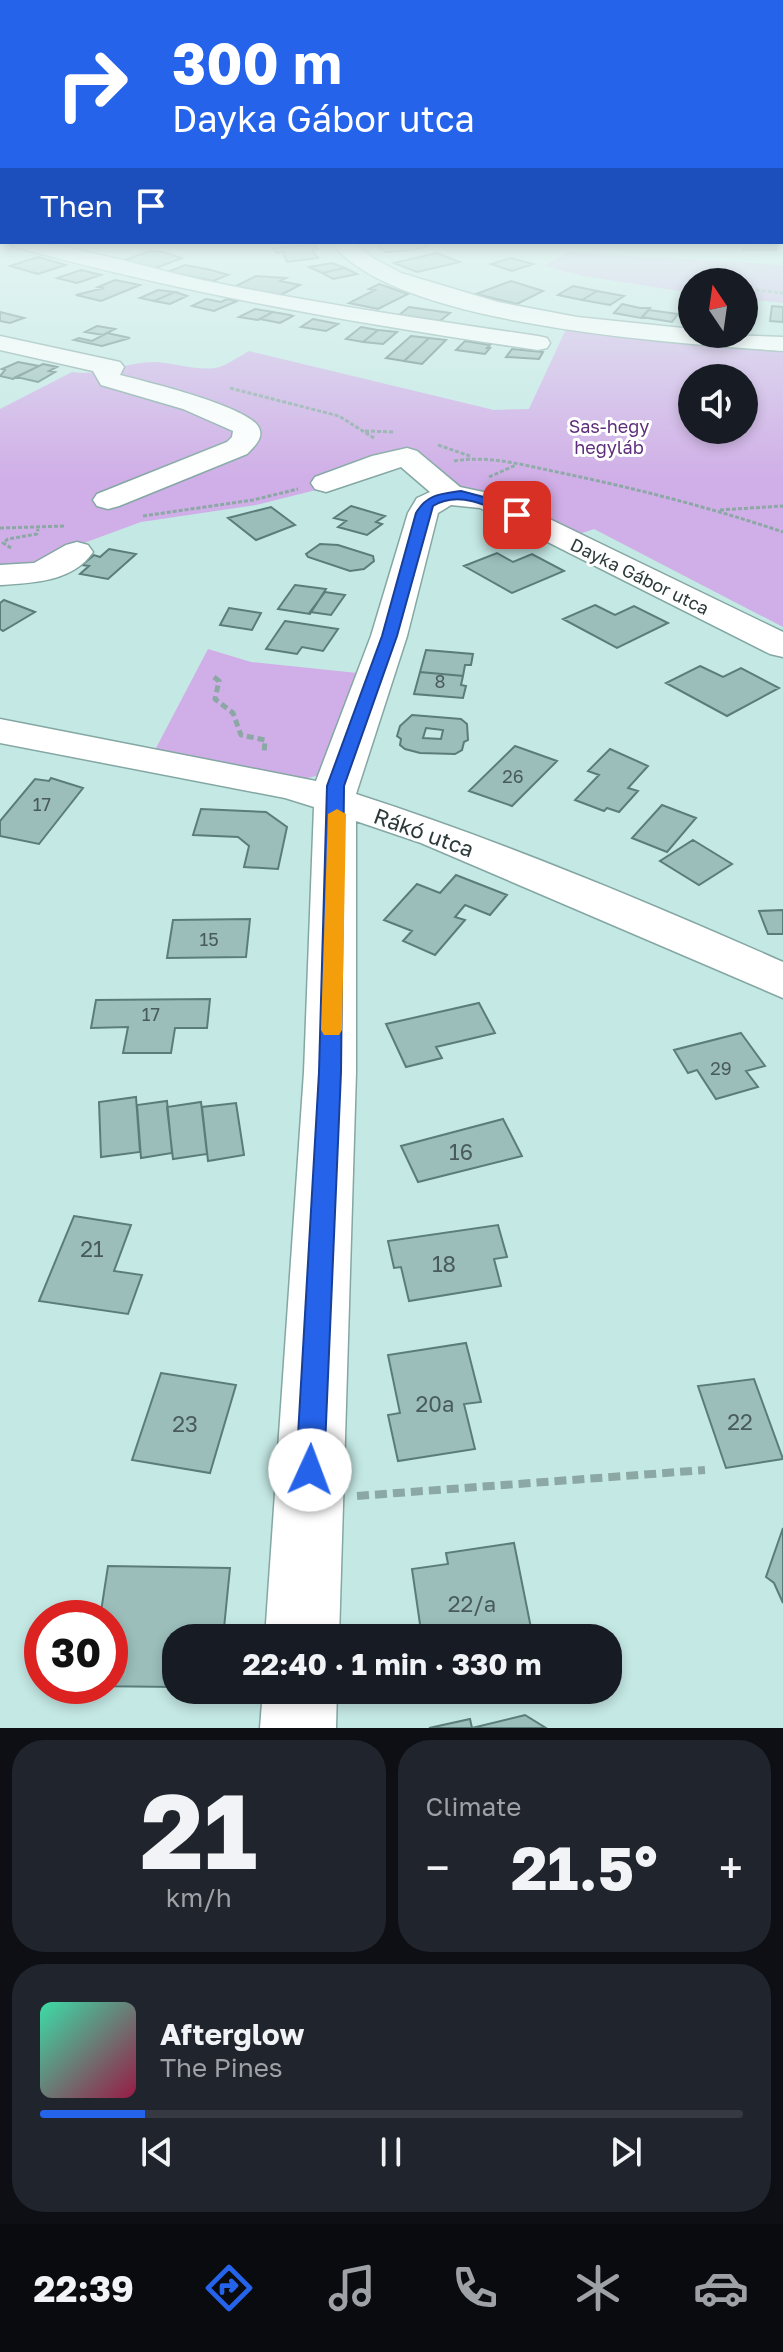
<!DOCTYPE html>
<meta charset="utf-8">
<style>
body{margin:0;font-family:"Golos Text",sans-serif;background:#20242c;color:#f1f3f6;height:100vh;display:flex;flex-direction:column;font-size:30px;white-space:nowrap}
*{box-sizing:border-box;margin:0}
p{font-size:26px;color:#9ea1a6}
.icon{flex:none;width:44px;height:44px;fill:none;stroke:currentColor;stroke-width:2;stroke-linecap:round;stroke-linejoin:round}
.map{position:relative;height:1728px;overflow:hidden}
.sheet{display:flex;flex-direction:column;gap:12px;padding:12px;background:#0d0f14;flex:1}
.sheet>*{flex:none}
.top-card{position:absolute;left:0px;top:0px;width:784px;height:244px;box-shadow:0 4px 12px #0003;background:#2563eb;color:#fff;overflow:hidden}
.needle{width:52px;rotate:347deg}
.controls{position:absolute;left:678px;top:268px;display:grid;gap:16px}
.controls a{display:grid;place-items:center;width:80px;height:80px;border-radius:50%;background:#171b24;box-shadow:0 4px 12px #0003;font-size:40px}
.speed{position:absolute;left:24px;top:1600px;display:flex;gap:16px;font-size:40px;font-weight:700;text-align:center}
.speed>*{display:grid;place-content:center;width:104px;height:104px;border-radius:50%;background:#171b24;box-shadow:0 4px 12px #0003;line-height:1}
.speed .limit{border:12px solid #d22;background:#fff;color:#111}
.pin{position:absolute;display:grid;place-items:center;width:68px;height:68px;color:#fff;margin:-34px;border-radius:16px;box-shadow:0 4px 12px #0006}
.me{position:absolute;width:88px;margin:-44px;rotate:2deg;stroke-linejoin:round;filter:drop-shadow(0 0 6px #0008)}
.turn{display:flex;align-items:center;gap:28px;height:168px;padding:0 40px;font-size:36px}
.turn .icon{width:104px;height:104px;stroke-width:2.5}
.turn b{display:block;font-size:56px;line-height:68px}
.then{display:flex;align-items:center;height:76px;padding:0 40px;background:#0003;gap:16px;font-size:30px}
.big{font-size:60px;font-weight:700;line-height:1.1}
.sheet .card{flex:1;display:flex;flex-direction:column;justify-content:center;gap:12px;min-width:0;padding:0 28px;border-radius:32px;background:#20242c}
.sheet .dial{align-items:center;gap:0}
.dial b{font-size:104px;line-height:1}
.song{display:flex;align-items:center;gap:24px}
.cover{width:96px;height:96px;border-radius:12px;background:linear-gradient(135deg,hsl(160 70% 55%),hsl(340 70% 35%))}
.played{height:8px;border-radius:4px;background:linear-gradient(90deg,#2563eb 15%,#363941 15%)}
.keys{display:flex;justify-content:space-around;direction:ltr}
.heat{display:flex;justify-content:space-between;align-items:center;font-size:44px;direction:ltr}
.sheet .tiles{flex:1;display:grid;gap:12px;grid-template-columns:1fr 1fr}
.card:last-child{grid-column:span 2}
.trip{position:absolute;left:162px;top:1624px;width:460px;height:80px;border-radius:32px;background:#171b24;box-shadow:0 4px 12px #0003;font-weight:700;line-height:80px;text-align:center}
.dock{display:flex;height:128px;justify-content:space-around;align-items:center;background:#090b0e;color:#9ea1a6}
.dock .icon{width:56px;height:56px}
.dock .selected{color:#2563eb}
.dock b{font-size:36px;color:#f1f3f6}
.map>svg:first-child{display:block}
.green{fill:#d0aee7;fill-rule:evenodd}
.building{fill:#9bbebb;stroke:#5b7d7a;stroke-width:2;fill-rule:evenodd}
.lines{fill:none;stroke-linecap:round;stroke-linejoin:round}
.minor-casing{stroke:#84a7a3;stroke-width:3}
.path-far2{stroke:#8ca8a5;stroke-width:3;stroke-dasharray:4 2;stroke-linecap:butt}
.path-far1{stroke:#8ca8a5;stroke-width:5;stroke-dasharray:7 4;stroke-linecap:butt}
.path{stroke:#8ca8a5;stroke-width:8;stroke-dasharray:12 6;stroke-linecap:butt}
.minor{fill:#fff;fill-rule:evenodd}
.route{fill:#2563eb;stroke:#184099;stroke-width:2}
.slow{fill:#f59e0b}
.labels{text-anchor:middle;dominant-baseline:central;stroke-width:6;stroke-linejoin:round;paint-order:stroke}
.far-park-label{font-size:18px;fill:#5f2e7b;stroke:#fff}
.far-street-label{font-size:18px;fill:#2c3a39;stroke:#fff}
.number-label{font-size:18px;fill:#485b5a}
.street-label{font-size:22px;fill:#2c3a39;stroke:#fff}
.near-number-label{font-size:22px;fill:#485b5a}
</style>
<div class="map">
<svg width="783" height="1728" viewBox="0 0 783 1728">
<rect width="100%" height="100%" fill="#c4e8e4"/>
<path class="green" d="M 568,252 L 783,265 L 783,303 L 744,299 L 744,282 L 692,282 L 692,293 L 584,276 L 544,266 Z
M 566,329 L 783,349 L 783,627 L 594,529 L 573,536 L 476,497 L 413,459 L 332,486 L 256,505 L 141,522 L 40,559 L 47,565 L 0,572 L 0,409 L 72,372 C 98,377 127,362 152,362 C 172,362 195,371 215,368 C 225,367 239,356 249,351 L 494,410 L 529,409 ZM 692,378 L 744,378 L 744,430 L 692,430 Z
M 208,649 L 251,662 L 367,674 L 325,774 L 303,779 L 155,750 Z"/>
<path class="building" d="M 374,242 L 427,242 L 428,243 L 425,244 L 428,246 L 414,250 L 385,252 Z
M 746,242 L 776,242 L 776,250 L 743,250 Z
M 315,245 L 318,249 L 312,250 L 318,258 L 287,262 L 283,252 L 277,253 L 273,248 Z
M 150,251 L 163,252 L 182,258 L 153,269 L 122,261 Z
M 437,253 L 460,262 L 417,272 L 394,263 Z
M 38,257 L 66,265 L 38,274 L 10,266 Z
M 511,258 L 533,264 L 512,271 L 491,264 Z
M 332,263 L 345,268 L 322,273 L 309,267 Z
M 185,265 L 211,270 L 228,275 L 213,281 L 168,272 Z
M 345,268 L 357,274 L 333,279 L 322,273 Z
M 81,270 L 101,275 L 77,283 L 57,278 Z
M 256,276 L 286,278 L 280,281 L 300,285 L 279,296 L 234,287 Z
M 115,280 L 140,285 L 101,301 L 76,295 L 104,288 L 98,287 Z
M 511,281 L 543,291 L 517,304 L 476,294 Z
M 379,284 L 408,294 L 378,309 L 349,303 L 375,290 L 369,289 Z
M 573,286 L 597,291 L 582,300 L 558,295 Z
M 158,290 L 175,292 L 154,301 L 140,298 Z
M 597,291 L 624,296 L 610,305 L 582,300 Z
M 175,292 L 187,296 L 170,304 L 154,301 Z
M 206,299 L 221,302 L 227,299 L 237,301 L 214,311 L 192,306 Z
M 622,304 L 640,308 L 650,308 L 641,318 L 614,313 Z
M 772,306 L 783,307 L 783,322 L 770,321 Z
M 409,307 L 450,313 L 440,321 L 399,315 Z
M 255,309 L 273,312 L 258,320 L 239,317 Z
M 649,310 L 678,314 L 672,322 L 642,317 Z
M 0,312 L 24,318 L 10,323 L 0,321 Z
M 273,312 L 290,315 L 293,316 L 280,323 L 260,319 Z
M 313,319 L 338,324 L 326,331 L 301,327 Z
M 97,326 L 115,329 L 103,335 L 85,332 Z
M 361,327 L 378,330 L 363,342 L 346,339 Z
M 378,330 L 397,332 L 383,344 L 363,342 Z
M 107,333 L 130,338 L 102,346 L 74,340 L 79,338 L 92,341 Z
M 411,336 L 429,338 L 404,361 L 386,358 Z
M 429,338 L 446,340 L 422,364 L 404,361 Z
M 465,341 L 490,345 L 487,348 L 490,348 L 485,354 L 456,350 Z
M 512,349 L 543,352 L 539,359 L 506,357 Z
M 18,362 L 39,366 L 13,379 L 0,376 L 5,370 L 2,369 Z
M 43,364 L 57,367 L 49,371 L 55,372 L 38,382 L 16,377 Z
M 351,506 L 385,516 L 376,522 L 382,524 L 367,535 L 338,527 L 346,521 L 334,518 Z
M 271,507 L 295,525 L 256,540 L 228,518 Z
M 320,544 L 338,545 L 373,556 L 374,561 L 364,569 L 350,571 L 308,557 L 306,554 Z
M 109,549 L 136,554 L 108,579 L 80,574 L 89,566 L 82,565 L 94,555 L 100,557 Z
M 497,553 L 513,562 L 532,554 L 564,571 L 512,593 L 464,566 Z
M 295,585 L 326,589 L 310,614 L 278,609 Z
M 325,592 L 345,595 L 331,615 L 310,612 Z
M 4,600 L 35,612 L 3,631 L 0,629 L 0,603 Z
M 595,605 L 615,615 L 634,606 L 668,623 L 617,648 L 563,619 Z
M 229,608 L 261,613 L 252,630 L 220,625 Z
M 285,621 L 338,629 L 323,651 L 302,647 L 297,654 L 266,649 Z
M 426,650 L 473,654 L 471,665 L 465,665 L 463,676 L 420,672 Z
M 700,666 L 723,677 L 741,668 L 779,688 L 727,716 L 666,683 Z
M 420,672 L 463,676 L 461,685 L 466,686 L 463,698 L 414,694 Z
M 412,715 L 461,719 L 467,724 L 468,740 L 464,742 L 462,750 L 455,754 L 420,753 L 405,749 L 400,745 L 401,739 L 397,736 L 400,726 ZM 426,728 L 443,730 L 441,739 L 423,738 Z
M 515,746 L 557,761 L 512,806 L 469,791 Z
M 610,749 L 648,766 L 628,788 L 638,791 L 619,812 L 607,808 L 604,811 L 575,800 L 599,775 L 588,771 Z
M 51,778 L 83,788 L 39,844 L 0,836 L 0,821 L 35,779 L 49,781 Z
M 662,805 L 696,818 L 667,852 L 632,838 Z
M 201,809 L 266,812 L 287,827 L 278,869 L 244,867 L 249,846 L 238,837 L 193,835 Z
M 693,840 L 732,864 L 699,885 L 660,861 Z
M 456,875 L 507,895 L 490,915 L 465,905 L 455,917 L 465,920 L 435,955 L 403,941 L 412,931 L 384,920 L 417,884 L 440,893 Z
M 783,910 L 783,934 L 768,934 L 759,911 Z
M 250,919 L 246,957 L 167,958 L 173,920 Z
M 210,999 L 207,1028 L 175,1028 L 171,1053 L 123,1053 L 128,1027 L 91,1028 L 96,1000 Z
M 479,1003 L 495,1033 L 436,1047 L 442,1058 L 406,1067 L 386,1024 Z
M 741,1033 L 765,1066 L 746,1071 L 758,1087 L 716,1099 L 697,1070 L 688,1073 L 674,1050 Z
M 136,1097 L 140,1152 L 101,1157 L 99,1102 Z
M 167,1101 L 172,1153 L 141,1158 L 137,1105 Z
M 201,1102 L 207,1154 L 173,1159 L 167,1107 Z
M 236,1103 L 244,1155 L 208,1161 L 202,1107 Z
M 503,1119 L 522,1156 L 418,1182 L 401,1146 Z
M 74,1216 L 131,1225 L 114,1271 L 142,1275 L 128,1314 L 39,1301 Z
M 498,1225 L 507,1257 L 494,1259 L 501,1286 L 409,1301 L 401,1267 L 394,1268 L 388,1241 Z
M 466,1343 L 481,1402 L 464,1404 L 475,1449 L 398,1461 L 388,1415 L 400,1413 L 388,1355 Z
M 161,1373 L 236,1385 L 210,1473 L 132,1460 Z
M 754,1379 L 783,1459 L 726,1468 L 698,1386 Z
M 783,1528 L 783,1603 L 774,1583 L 766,1577 Z
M 514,1543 L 533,1638 L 422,1638 L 412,1569 L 448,1564 L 446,1553 Z
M 108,1566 L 230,1568 L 223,1638 L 176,1638 L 176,1687 L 88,1686 L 110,1686 L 110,1618 L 100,1618 Z
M 525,1715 L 546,1728 L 429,1728 L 470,1719 L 472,1728 Z"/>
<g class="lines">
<g class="minor-casing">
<path id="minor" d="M 9,242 C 73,242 147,269 212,282 C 320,304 429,320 538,336 L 547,338 L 550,343 L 547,348 L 538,350 C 360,324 185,294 12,246 Z
M 331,242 L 353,242 L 373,258 L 401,273 L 498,302 L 577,317 L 692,329 L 692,334 L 783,337 L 783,351 C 680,343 393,327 331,242 Z
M 0,336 L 120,362 L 124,367 L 120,375 C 144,381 251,407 259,428 C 264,438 254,447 247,454 L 119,506 L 108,509 L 97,506 L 93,500 L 97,494 L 227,442 L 232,437 L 233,431 L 183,409 L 101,385 L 93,371 L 0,350 Z
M 407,448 L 417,451 L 460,487 L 502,496 L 783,632 L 783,657 L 770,654 L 480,508 L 451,505 L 438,513 L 407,636 L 356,794 C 501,841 643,900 783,962 L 783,998 L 421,843 L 356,821 L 356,1072 L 339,1638 L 265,1638 L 304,1072 L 314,807 L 285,798 L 0,743 L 0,719 L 316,781 L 371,636 L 408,513 L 417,498 L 430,492 L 401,467 L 326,492 L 315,489 L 311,483 L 315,477 L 372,456 Z
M 77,542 L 88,545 L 93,552 C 73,582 32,583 0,585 L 0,565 L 34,563 L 66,545 Z
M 263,1690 L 337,1690 L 336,1728 L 260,1728 Z"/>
</g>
<path class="path-far2" d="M 744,289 L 783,293
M 230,388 L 339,416 L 374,438
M 365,431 L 395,432
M 438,445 L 470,456
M 454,461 C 489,455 523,465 557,472 C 634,488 709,507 783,532
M 489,477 L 516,465
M 720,510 L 783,506
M 143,516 L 253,500 L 298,489
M 0,528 L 65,526
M 11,548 L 3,543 L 8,539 L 37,534 L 38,529"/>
<path class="path-far1" d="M 214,677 L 219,681 L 215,699 L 233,713 L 241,735 L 265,740 L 264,754"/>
<path class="path" d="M 357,1496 L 705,1470"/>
<use href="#minor" class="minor"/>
</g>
<linearGradient id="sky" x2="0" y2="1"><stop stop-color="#5dadc9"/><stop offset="0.5" stop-color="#e4f5f3"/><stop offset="1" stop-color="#e4f5f3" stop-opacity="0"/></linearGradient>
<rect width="783" height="480" fill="url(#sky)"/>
<path class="route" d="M 461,491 L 495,500 L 524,515 L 513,518 C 489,506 459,490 433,506 L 397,636 L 344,786 L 341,1072 L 324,1470 L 320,1480 L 310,1484 L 300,1480 L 296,1470 L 319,1072 L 327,786 L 382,636 L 416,513 C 427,494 441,494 461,491 Z"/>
<path class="slow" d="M 337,809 L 346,814 L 342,1030 L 339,1035 L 324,1035 L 321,1030 L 328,814 Z"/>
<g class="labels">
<g class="far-park-label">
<text x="609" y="426">Sas-hegy<tspan x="609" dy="21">hegyláb</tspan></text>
</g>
<g class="far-street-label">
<text transform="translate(640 576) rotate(26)">Dayka Gábor utca</text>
</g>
<g class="number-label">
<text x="440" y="681">8</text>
<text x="513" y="776">26</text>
<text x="42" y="804">17</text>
<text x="209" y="939">15</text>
<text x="151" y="1014">17</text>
<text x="721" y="1068">29</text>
</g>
<g class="street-label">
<text transform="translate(424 832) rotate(20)">Rákó utca</text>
</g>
<g class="near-number-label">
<text x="461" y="1151">16</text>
<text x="92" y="1248">21</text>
<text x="444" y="1263">18</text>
<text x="435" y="1403">20a</text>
<text x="740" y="1421">22</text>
<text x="185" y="1423">23</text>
<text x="472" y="1603">22/a</text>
</g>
</g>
</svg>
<div class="controls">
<a><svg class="needle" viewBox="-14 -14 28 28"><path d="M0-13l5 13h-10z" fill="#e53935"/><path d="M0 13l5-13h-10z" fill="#9ea1a6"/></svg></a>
<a><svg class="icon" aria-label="sound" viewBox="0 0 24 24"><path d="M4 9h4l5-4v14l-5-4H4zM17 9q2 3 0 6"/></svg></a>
</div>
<div class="speed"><div class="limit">30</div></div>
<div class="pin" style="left:517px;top:515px;background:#d93025"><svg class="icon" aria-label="arrive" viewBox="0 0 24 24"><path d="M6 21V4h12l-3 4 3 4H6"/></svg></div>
<svg class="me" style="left:310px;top:1470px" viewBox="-20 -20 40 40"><circle r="19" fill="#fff"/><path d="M0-13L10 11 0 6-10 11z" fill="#2563eb"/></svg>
<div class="trip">22:40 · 1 min · 330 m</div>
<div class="top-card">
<div class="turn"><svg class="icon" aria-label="right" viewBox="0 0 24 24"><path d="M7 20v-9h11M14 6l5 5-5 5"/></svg><div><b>300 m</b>Dayka Gábor utca</div></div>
<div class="then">Then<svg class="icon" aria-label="arrive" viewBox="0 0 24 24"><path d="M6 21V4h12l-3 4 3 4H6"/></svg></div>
</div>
</div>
<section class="sheet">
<div class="tiles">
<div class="card dial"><b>21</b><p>km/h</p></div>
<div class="card"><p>Climate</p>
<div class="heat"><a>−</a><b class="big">21.5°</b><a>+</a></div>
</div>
<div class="card">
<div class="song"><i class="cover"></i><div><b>Afterglow</b><p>The Pines</p></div></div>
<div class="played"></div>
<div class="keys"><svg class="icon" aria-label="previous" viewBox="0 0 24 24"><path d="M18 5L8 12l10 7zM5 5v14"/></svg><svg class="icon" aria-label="pause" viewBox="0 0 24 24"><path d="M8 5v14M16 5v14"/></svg><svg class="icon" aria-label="next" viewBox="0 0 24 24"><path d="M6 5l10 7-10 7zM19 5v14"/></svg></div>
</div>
</div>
</section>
<nav class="dock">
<b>22:39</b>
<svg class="icon selected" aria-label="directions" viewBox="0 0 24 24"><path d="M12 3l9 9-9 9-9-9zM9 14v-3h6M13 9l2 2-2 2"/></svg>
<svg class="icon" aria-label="music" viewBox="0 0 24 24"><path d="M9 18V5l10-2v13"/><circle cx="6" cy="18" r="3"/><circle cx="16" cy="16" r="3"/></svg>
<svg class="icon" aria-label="phone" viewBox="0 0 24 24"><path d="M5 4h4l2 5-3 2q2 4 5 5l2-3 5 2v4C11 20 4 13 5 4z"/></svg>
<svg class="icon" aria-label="climate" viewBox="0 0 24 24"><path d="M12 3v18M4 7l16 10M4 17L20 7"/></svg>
<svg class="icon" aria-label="car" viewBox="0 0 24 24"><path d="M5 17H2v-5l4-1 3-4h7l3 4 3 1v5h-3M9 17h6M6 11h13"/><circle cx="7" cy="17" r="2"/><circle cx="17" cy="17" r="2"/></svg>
</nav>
